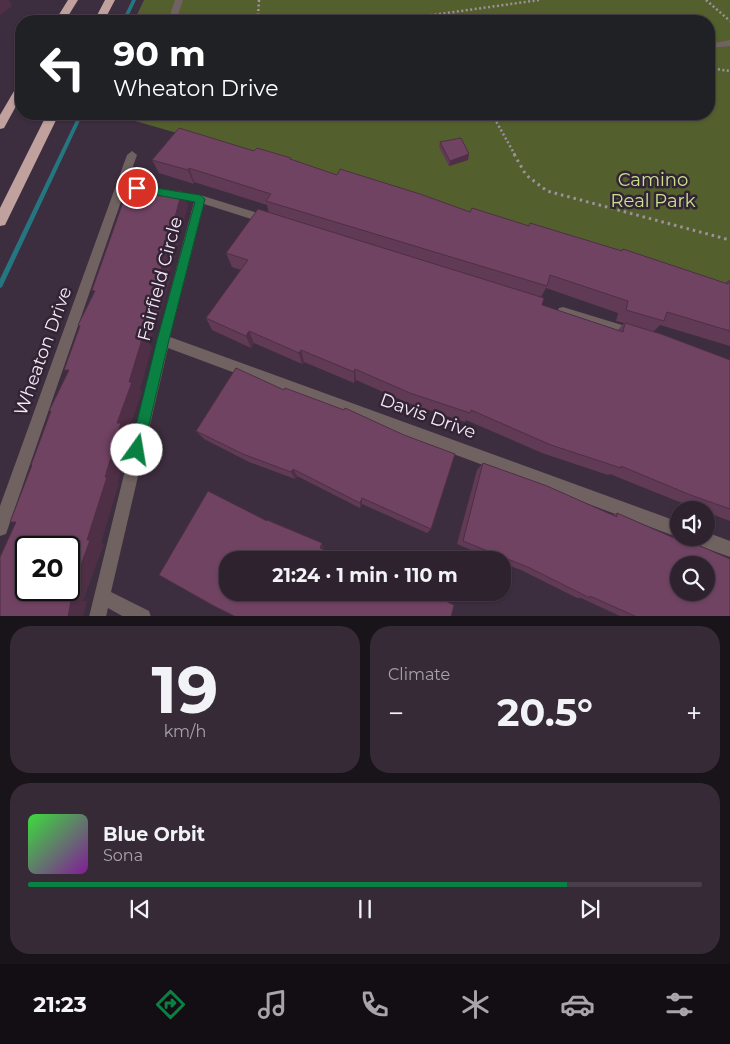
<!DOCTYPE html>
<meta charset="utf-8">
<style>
body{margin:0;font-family:Montserrat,sans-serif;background:#362a37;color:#f1f3f6;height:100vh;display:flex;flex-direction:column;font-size:19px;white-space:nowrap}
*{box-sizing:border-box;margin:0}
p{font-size:16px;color:#a7a4aa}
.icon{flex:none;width:28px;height:28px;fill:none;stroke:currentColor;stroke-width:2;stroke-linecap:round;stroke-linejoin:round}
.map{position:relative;height:616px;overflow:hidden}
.side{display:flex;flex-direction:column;gap:10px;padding:10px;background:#19131a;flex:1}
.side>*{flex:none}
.top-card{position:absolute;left:15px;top:15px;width:700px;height:105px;border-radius:20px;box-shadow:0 1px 4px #0004,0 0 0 1px #493f4b;background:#202124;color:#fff;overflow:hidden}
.tools{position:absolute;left:670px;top:501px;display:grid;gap:10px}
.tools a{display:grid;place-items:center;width:45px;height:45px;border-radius:50%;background:#2e222f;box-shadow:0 1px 4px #0004,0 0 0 1px #493f4b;font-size:25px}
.speed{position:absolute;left:15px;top:536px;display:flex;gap:10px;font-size:25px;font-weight:700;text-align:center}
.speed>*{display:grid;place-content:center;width:65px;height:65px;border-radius:50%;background:#2e222f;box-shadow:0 1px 4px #0004,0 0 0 1px #493f4b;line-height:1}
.speed .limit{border:2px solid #111;border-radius:8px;background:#fff;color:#111}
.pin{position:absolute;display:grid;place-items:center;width:42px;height:42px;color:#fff;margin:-21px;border:2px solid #fff;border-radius:50%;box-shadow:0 1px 5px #0007}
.me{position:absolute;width:55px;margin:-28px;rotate:13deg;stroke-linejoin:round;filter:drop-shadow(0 0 4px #0008)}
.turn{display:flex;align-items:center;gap:18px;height:105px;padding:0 15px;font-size:22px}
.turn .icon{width:65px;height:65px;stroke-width:2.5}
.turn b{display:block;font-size:35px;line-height:42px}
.big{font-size:38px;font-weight:700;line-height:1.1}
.side .widget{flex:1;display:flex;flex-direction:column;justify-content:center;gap:8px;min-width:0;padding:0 18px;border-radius:20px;background:#362a37}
.side .dial{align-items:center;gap:0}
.dial b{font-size:65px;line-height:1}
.song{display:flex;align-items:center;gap:15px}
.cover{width:60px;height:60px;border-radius:8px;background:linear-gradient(135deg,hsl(120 70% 55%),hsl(290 70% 35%))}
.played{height:5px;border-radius:2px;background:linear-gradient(90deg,#0b8043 80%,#493f4b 80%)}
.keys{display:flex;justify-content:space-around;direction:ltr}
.heat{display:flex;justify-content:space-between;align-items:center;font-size:28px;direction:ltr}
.side .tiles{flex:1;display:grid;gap:10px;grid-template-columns:1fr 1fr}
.widget:last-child{grid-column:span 2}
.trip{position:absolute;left:219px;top:551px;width:292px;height:50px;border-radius:20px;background:#2e222f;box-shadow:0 1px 4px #0004,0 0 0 1px #493f4b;font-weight:700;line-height:50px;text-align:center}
.menu{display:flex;height:80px;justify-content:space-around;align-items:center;background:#120e13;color:#a7a4aa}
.menu .icon{width:35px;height:35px}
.menu .on{color:#0b8043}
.menu b{font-size:22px;color:#f1f3f6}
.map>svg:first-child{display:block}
.green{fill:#53602d}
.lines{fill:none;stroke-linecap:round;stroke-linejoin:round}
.stream{fill:#247780;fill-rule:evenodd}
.path-far1{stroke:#9d919e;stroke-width:2.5;stroke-dasharray:2 2.5;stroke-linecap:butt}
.path{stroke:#9d919e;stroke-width:3;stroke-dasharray:2.5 4;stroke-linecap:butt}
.lane{fill:#6f6261;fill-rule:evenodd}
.highway{fill:#c0a19d;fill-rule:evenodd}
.wall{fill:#613a55;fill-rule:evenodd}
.shaded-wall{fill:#4f2f45}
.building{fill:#714363;stroke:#4f2f45;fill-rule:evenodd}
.route{fill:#0b8043;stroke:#07532c}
.labels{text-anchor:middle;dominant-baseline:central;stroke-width:5;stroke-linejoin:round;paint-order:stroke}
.park-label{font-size:18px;fill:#cae08f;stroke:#332435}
.street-label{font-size:18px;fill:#f4eaf5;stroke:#332435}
</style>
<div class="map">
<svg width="730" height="617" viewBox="0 0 730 617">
<rect width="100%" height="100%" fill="#3d2e3f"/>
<path class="green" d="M 144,0 L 730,0 L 730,292 L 111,114 L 709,114 L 709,21 L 134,21 Z"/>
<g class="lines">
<path class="stream" d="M 132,0 L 136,0 L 126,21 L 122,21 Z
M 79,114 L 83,114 L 3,285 L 2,287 L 0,288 L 0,279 Z"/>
<path class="path-far1" d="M 259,0 L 258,16 L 260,19 L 276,21
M 706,0 L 730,21
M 390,21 L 539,0
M 709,68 L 730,71
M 492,114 L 515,155"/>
<path class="path" d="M 514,154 L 526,175 L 547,191 L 730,240"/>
<path class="lane" d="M 175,0 L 183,0 L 176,21 L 168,21 Z
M 730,40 L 730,46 L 709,48 L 709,44 Z
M 132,151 L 137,155 L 127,183 L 200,195 L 274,218 L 276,221 L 270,225 L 204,204 L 170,337 L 679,522 L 680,538 L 168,348 L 111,592 L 149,611 L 151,617 L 124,617 L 108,608 L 106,617 L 89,617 L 157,340 L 194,202 L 125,190 L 8,528 L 6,534 L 0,536 L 0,506 L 127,155 Z
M 563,307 L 635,329 L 640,331 L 641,335 L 640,339 L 635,341 L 559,316 L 557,312 L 559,308 Z
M 706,532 L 730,541 L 730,557 L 694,544 L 692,538 L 706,538 Z"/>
<path class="highway" d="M 68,0 L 78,0 L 65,21 L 55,21 Z
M 105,0 L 115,0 L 104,21 L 94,21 Z
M 21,85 L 21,97 L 4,128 L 0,129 L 0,115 L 17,86 Z
M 47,114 L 59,114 L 7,221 L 5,225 L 0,226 L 0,208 Z"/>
</g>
<path class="wall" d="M 440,142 L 469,154 L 468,160 L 449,166 L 439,147 Z
M 254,151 L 291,160 L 337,175 L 470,212 L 529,226 L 621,251 L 623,249 L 725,283 L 728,281 L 730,281 L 730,346 L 660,325 L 653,332 L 730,360 L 730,521 L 706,512 L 706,510 L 701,510 L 672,499 L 610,474 L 608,475 L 542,453 L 466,420 L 465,422 L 408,403 L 356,380 L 354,383 L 304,362 L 302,364 L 254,343 L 251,348 L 212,330 L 206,318 L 241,270 L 232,267 L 226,253 L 269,213 L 267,205 L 194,182 L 194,184 L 159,173 L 152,160 ZM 546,288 L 618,313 L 616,321 L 624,323 L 618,330 L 542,305 L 541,297 Z
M 236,368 L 431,529 L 427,533 L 362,504 L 360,508 L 297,476 L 295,479 L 249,462 L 204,439 L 196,431 Z
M 483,463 L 612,515 L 617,513 L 686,543 L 691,542 L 730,617 L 622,617 L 581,598 L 577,598 L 521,570 L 502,563 L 502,560 L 495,560 L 457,544 L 477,470 Z"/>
<path class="shaded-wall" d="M 0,0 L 9,0 L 12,6 L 0,15 Z
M 469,154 L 468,160 L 449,166 L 450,161 Z
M 189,168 L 194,182 L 194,184 L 188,170 Z
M 182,191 L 188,205 L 178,245 L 169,273 L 171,276 L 160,315 L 149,344 L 152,347 L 140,390 L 142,392 L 129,429 L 132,431 L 118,482 L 119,483 L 101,543 L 104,544 L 83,601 L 87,601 L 83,617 L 68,617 L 68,601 L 87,540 L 105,477 L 117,423 L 129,382 L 138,336 Z
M 249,331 L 254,343 L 251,348 L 246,336 Z
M 301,350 L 304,362 L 302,364 L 299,353 Z
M 355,369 L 356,380 L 354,383 L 354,372 Z
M 293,469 L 297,476 L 295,479 L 291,472 Z
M 362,498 L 362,504 L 360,508 L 360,503 Z
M 322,543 L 324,547 L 323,551 L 320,548 Z"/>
<path class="building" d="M 179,128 L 254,151 L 257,148 L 291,158 L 290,159 L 337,175 L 340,169 L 420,194 L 470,212 L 472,208 L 529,226 L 530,223 L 622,251 L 623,249 L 728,284 L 728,281 L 730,281 L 730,331 L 667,312 L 664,321 L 626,310 L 628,301 L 550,275 L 547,286 L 266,201 L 271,194 L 189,168 L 188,170 L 152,160 Z
M 461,138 L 469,154 L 450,161 L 440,142 Z
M 127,191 L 182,191 L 171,232 L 160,263 L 163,263 L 151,303 L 138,336 L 143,336 L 129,382 L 132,382 L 117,423 L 121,423 L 105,477 L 107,477 L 87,540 L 90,540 L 68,601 L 71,601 L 68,617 L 0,617 L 0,557 L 16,522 L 10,522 L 32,465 L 31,465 L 51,411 L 49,411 L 69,370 L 64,370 L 80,326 L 78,325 L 95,291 L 92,290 ZM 26,548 L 69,548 L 69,590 L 26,590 Z
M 258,209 L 544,298 L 542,305 L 623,332 L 625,323 L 661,334 L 730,360 L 730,509 L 688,494 L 621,466 L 621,468 L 551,445 L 471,410 L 470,413 L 410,393 L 355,369 L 354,372 L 301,350 L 299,353 L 249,331 L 246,336 L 206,318 L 248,260 L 226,253 Z
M 236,368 L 284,390 L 285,388 L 344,410 L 345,408 L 404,435 L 455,454 L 431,529 L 362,498 L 360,503 L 293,469 L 291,472 L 243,454 L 196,431 Z
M 483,463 L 547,486 L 617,517 L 617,513 L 690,545 L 691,542 L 730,559 L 730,617 L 637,617 L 590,596 L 590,598 L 530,568 L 463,541 ZM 679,565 L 706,565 L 706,592 L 679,592 Z
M 208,491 L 267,521 L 267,520 L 322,543 L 320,548 L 349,560 L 228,560 L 228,592 L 427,592 L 454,605 L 451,617 L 236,617 L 214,606 L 159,575 Z"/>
<path class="route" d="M 137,185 L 200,195 L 205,199 L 169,340 L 143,450 L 141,455 L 137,457 L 132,455 L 130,450 L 157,340 L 195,202 L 134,191 L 134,186 Z"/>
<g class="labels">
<g class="park-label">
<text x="653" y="180">Camino<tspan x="653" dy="21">Real Park</tspan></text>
</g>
<g class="street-label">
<text transform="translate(160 279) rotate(-75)">Fairfield Circle</text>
<text transform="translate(43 351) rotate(-70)">Wheaton Drive</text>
<text transform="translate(428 416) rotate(20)">Davis Drive</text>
</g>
</g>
</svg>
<div class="tools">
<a><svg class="icon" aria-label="sound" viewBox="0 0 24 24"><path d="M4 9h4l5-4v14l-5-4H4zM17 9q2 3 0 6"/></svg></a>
<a><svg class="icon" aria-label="search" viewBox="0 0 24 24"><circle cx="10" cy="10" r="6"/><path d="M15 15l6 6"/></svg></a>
</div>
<div class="speed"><div class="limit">20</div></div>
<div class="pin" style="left:137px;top:188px;background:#d93025"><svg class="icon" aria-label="arrive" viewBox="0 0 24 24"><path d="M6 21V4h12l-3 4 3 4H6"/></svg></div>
<svg class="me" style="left:137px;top:450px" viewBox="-20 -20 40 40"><circle r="19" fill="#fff"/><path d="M0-13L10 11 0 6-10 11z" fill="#0b8043"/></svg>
<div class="trip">21:24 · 1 min · 110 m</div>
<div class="top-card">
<div class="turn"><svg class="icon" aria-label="left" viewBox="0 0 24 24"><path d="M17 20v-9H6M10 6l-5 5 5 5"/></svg><div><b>90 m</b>Wheaton Drive</div></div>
</div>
</div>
<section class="side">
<div class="tiles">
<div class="widget dial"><b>19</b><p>km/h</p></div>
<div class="widget"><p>Climate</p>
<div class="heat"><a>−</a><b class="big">20.5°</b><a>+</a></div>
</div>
<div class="widget">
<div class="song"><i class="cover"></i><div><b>Blue Orbit</b><p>Sona</p></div></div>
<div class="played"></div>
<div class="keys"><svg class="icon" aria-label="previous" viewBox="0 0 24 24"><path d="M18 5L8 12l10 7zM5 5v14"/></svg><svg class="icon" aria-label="pause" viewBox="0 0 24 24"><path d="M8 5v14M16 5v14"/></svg><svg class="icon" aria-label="next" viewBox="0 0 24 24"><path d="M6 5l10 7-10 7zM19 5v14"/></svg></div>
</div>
</div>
</section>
<nav class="menu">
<b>21:23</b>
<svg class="icon on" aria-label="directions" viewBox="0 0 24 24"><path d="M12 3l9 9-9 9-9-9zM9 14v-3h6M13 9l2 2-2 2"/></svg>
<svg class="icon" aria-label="music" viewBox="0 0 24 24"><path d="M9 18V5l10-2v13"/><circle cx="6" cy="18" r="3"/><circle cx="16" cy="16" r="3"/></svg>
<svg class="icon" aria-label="phone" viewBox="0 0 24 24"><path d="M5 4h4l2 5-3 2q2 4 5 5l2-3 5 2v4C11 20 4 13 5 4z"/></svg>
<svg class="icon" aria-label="climate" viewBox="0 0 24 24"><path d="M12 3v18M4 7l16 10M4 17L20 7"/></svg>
<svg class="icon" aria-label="car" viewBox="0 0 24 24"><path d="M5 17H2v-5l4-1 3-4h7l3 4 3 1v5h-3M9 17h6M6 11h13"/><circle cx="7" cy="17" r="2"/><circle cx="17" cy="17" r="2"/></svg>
<svg class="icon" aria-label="filters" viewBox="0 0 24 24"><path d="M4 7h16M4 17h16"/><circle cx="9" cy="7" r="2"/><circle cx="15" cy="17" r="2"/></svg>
</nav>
